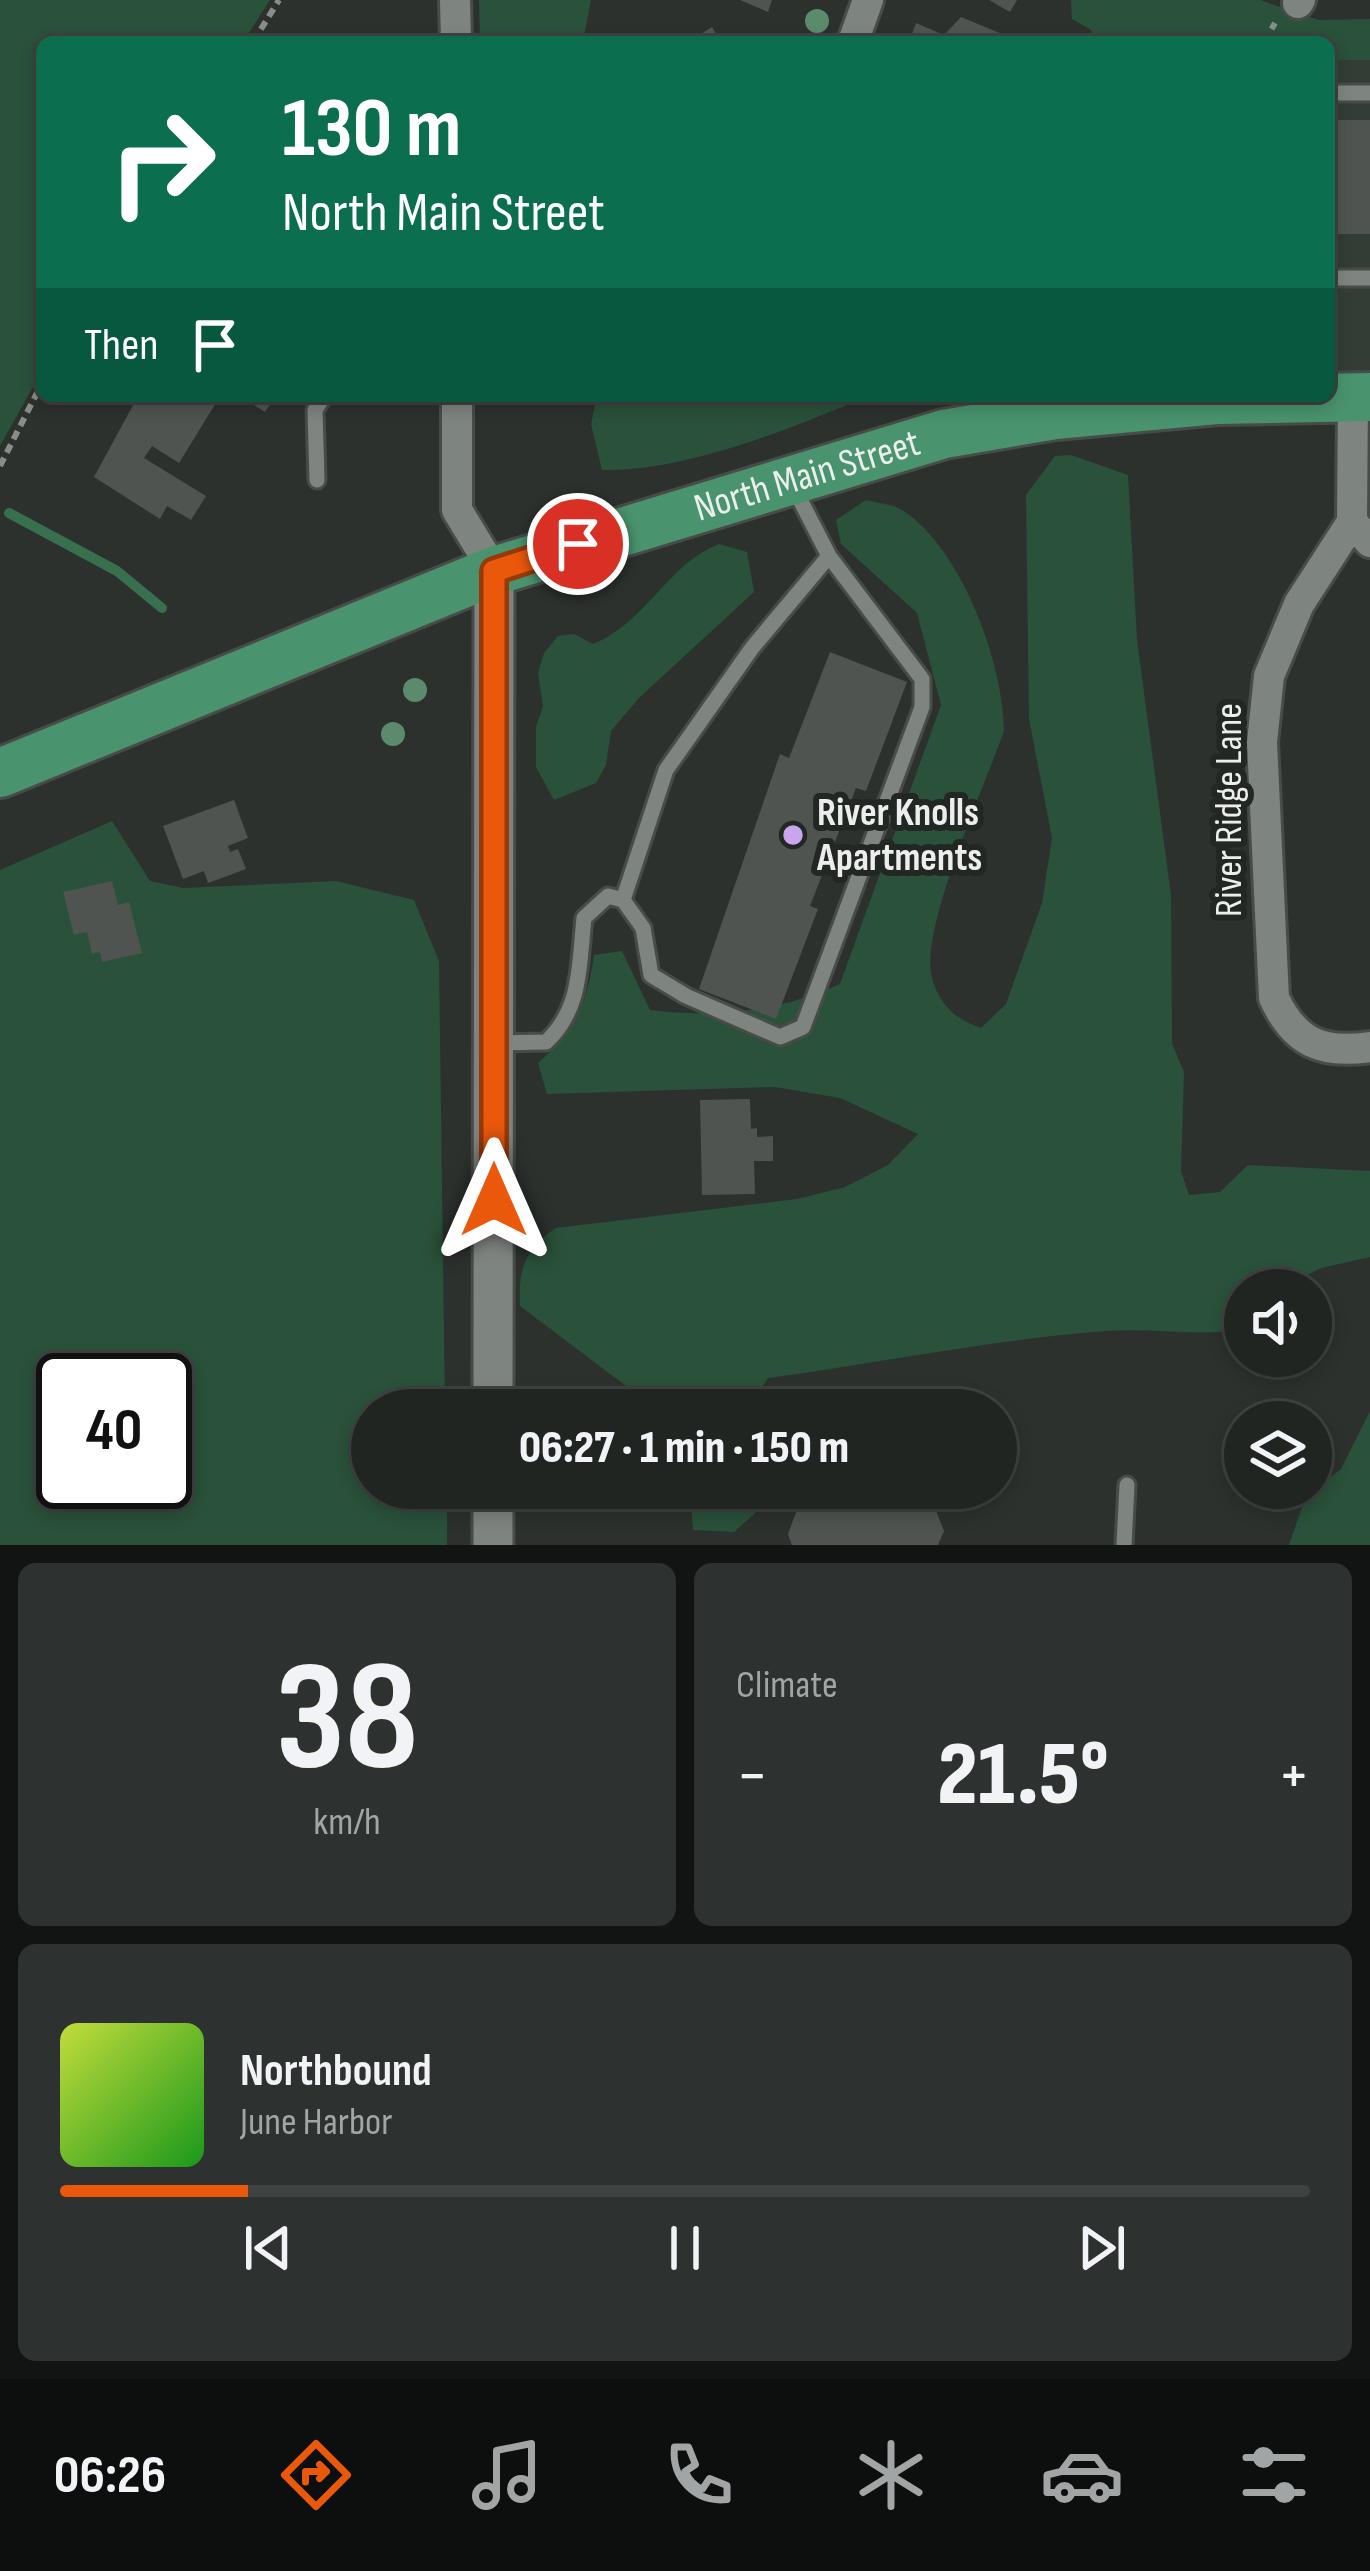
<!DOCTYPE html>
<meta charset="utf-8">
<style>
body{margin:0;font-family:"Sofia Sans Condensed",sans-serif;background:#2d312f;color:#f1f3f6;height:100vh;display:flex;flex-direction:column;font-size:45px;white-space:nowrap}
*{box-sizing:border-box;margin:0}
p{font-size:39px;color:#a2a5a5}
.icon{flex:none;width:66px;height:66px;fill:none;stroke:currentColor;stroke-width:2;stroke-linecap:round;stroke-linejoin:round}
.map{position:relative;height:1545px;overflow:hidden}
.sheet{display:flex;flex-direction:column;gap:18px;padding:18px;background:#121413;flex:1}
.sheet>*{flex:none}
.guide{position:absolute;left:36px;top:36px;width:1299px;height:366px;border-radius:18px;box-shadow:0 6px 18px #0003,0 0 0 3px #3e4240;background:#0b6e4f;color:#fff;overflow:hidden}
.tools{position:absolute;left:1224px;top:1269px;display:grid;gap:24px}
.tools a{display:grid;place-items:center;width:108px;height:108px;border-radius:50%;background:#212522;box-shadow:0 6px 18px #0003,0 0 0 3px #3e4240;font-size:60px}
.speed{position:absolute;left:36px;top:1353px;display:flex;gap:24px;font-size:60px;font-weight:700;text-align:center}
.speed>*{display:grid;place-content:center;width:156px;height:156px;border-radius:50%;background:#212522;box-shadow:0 6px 18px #0003,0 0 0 3px #3e4240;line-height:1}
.speed .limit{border:6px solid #111;border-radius:18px;background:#fff;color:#111}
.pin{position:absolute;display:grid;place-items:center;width:102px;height:102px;color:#fff;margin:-51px;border:6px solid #fff;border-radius:50%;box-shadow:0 3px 12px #0007}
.me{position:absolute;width:132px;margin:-66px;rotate:0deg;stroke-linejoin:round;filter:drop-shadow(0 0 9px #0008)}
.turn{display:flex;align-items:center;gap:42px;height:252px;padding:0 48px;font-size:54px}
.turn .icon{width:156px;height:156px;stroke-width:2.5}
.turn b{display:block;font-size:84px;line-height:102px}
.then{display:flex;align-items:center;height:114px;padding:0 48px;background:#0003;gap:24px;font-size:45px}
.big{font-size:90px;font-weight:800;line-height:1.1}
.sheet .widget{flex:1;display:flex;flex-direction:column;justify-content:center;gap:18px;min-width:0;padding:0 42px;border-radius:18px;background:#2d312f}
.sheet .dial{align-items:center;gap:0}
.dial b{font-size:156px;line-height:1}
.song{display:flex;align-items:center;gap:36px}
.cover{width:144px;height:144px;border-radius:18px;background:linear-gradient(135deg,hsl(70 70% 55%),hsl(120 70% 35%))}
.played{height:12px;border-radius:6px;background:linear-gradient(90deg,#ea580c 15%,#3e4240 15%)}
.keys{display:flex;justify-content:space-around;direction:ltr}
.heat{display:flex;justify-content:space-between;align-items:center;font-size:66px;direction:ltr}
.sheet .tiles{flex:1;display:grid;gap:18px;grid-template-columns:1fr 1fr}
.widget:last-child{grid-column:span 2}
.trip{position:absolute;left:351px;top:1389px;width:666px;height:120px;border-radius:60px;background:#212522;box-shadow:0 6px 18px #0003,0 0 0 3px #3e4240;font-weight:800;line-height:120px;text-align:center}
.menu{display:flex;height:192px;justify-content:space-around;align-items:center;background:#0d0f0e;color:#a2a5a5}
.menu .icon{width:84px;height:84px}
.menu .active{color:#ea580c}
.menu b{font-size:54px;color:#f1f3f6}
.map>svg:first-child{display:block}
.built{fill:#313d35}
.green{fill:#2a513a;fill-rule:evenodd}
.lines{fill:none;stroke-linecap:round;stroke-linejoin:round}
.stream{stroke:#386f4f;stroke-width:10}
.building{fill:#4f5451}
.service-casing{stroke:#484c49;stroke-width:21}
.minor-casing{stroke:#484c49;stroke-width:36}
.tertiary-casing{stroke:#484c49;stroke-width:45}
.primary-casing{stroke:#484c49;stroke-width:54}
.path{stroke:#898d8a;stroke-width:6;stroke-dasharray:9 6;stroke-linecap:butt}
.service{stroke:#7e8480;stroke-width:15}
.minor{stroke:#7e8480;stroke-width:30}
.tertiary{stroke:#7e8480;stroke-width:39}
.primary{stroke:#49936e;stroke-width:48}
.tree{fill:#5b8a6d}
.route-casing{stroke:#983908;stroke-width:30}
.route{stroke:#ea580c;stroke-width:21}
.poi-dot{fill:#c9a5ee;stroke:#222724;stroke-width:4.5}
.labels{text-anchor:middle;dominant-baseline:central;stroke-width:12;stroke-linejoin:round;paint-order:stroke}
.street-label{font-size:39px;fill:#ebeeec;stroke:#222724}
.poi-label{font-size:39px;font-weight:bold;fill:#ebeeec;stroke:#222724;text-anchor:start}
</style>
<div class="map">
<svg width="1370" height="1545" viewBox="0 0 1370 1545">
<rect width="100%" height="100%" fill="#2c312e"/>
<path class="built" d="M 1329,60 L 1370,60 L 1370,397 L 1329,396 Z"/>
<path class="green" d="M 0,0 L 270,0 L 243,42 L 42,42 L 42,371 L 0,446 Z
M 479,0 L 591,0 L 583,42 L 480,42 Z
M 1071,0 L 1260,0 L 1319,20 L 1370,19 L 1370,60 L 1329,60 L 1329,42 L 1096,42 L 1091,30 L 1072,19 Z
M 597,396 L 869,396 C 792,428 685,472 602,470 L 591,424 Z
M 1071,455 L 1128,475 L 1137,640 L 1171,895 L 1172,1043 L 1184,1072 L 1181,1171 L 1189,1195 L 1220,1192 L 1248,1165 L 1370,1171 L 1370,1257 L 1321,1268 L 1277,1290 L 1245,1290 L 1245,1329 C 1196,1337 1156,1328 1107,1331 C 994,1339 880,1363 768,1378 L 753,1401 L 753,1410 L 658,1410 L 520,1306 C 518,1269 525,1248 556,1228 L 797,1199 L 845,1187 L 888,1165 L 918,1134 L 840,1098 L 775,1087 L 547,1094 L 538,1063 C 575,1031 587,1004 594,955 L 622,951 L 650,1010 C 717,1018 778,1012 840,984 L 941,705 L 917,613 L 841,544 L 836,520 L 866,500 C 877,503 893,504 902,510 C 961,547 1004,664 1004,731 C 986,783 919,930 932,978 C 939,1004 956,1020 981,1028 L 1006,1004 L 1042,903 L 1052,838 L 1029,719 L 1026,495 L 1055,456 Z
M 719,544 L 747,552 L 754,592 L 639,698 L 611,731 L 606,765 L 596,783 L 554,800 L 536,767 L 536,727 L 543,706 L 538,673 L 544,653 L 558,636 L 574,634 L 593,644 C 646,623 667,564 719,544 Z
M 112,821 L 150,881 L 183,888 L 336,881 L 414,900 L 439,961 L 445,1410 L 372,1410 L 372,1488 L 447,1488 L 447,1545 L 0,1545 L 0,870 ZM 63,1380 L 165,1380 L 165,1482 L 63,1482 Z
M 1370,1411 L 1370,1545 L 1289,1545 L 1306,1496 L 1341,1469 Z
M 690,1488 L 760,1488 L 762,1507 L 734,1532 L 693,1530 Z"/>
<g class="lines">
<path class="stream" d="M 9,513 L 117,571 L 162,608"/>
</g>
<path class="building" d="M 740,0 L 772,0 L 768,12 Z
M 989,0 L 1017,0 L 1010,12 Z
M 961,17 L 1002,34 L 999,42 L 909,42 L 916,23 L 944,35 Z
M 712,27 L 721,42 L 688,42 Z
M 1329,120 L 1370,120 L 1370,234 L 1329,234 Z
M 138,396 L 219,398 L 179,463 L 152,446 L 144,458 L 206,496 L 191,520 L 167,506 L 160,519 L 94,477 Z
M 239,396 L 276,396 L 265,412 Z
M 830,652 L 907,682 L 866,791 L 856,788 L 810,906 L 818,909 L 776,1019 L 699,989 L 780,754 L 789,758 Z
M 234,800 L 248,838 L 228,846 L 230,852 L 238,849 L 246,869 L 208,883 L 204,871 L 183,879 L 163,826 Z
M 112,881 L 118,905 L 129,902 L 142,953 L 102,962 L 100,952 L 92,954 L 87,932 L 74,935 L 63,892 Z
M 750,1099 L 751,1129 L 757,1128 L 757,1137 L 773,1136 L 773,1161 L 754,1161 L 755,1194 L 702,1195 L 700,1100 Z
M 811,1488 L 880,1488 L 890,1498 L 927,1488 L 944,1531 L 938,1545 L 792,1545 L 788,1534 L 804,1491 Z"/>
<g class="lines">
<g class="service-casing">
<path id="service" d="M 1329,93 L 1370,93
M 1329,278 L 1370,278
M 317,480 L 315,410 L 324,396
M 623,900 L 666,770 L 752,648 L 829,556
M 496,1043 L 546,1042 C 582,1009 579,964 584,918 L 608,896 L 623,900 L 643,928 L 651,975 L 686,996 L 780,1037 L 803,1027 L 922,707 L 922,679 L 829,556 L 793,486
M 1124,1545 L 1127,1485"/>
</g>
<g class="minor-casing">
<path id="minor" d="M 455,0 L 456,42
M 1298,3 L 1300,0
M 853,42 L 868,0
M 457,396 L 457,510 L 494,571
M 1352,522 L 1353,397
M 1370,542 L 1352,522 L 1299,604 L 1269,676 L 1262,742 L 1274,998 C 1295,1043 1322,1054 1370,1047"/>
</g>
<g class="tertiary-casing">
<path id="tertiary" d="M 493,1410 L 494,571
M 493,1488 L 493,1545"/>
</g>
<g class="primary-casing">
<g id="primary">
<path id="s1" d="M 0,773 L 494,571 L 944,434 L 1055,415 L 1216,400 L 1370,397"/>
</g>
</g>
<path class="path" d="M 253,42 L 279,0
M 1264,42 L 1275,23
M 0,466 L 42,383"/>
<use href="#service" class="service"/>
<use href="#minor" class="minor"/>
<use href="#tertiary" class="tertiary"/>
<use href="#primary" class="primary"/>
</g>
<g class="tree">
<circle cx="817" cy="21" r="12"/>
<circle cx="415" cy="690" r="12"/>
<circle cx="393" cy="734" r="12"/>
</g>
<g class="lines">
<g class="route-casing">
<path id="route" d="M 494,1200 L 494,571 L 578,544"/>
</g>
<use href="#route" class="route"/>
</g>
<circle class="poi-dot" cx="793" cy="835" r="12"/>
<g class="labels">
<g class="street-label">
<text stroke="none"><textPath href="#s1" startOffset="861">North Main Street</textPath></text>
<text transform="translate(1229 810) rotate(-90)">River Ridge Lane</text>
</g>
<g class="poi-label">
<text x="817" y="813">River Knolls<tspan x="817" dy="45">Apartments</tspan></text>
</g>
</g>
</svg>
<div class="tools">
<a><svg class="icon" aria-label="sound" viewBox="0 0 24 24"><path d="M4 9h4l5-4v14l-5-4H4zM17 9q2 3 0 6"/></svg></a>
<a><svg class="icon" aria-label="layers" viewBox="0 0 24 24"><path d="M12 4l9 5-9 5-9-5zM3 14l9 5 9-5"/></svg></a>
</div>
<div class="speed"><div class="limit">40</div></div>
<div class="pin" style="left:578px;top:544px;background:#d93025"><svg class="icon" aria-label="arrive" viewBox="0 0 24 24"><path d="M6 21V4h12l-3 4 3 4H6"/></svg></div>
<svg class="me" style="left:494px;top:1200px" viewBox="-20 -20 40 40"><path d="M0-17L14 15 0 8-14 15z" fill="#ea580c" stroke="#fff" stroke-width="4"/></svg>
<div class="trip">06:27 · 1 min · 150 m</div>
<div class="guide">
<div class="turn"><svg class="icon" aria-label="right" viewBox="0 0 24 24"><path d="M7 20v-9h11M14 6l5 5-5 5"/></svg><div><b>130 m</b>North Main Street</div></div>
<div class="then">Then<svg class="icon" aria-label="arrive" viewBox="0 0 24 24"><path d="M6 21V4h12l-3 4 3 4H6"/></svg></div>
</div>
</div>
<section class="sheet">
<div class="tiles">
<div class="widget dial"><b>38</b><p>km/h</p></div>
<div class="widget"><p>Climate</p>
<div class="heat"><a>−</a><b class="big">21.5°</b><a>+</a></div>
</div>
<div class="widget">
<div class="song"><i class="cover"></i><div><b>Northbound</b><p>June Harbor</p></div></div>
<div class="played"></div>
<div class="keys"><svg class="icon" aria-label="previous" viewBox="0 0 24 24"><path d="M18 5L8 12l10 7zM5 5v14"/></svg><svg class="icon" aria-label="pause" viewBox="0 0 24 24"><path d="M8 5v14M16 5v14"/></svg><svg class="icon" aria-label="next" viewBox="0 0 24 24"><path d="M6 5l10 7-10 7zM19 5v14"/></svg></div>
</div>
</div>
</section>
<nav class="menu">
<b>06:26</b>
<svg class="icon active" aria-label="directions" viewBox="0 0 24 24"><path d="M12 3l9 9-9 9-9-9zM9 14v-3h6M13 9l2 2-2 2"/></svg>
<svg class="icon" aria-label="music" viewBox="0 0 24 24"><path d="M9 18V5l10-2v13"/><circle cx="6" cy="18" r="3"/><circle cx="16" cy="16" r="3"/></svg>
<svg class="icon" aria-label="phone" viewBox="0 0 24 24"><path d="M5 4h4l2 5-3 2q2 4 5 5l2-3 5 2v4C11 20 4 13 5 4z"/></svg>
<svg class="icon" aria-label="climate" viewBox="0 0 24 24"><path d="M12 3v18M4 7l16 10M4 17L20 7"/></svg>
<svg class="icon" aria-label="car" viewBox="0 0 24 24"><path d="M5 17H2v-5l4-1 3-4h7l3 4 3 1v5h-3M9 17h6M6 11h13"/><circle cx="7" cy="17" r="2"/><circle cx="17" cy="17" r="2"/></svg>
<svg class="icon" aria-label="filters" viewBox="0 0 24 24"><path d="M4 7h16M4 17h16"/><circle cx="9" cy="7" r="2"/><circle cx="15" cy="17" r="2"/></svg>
</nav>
